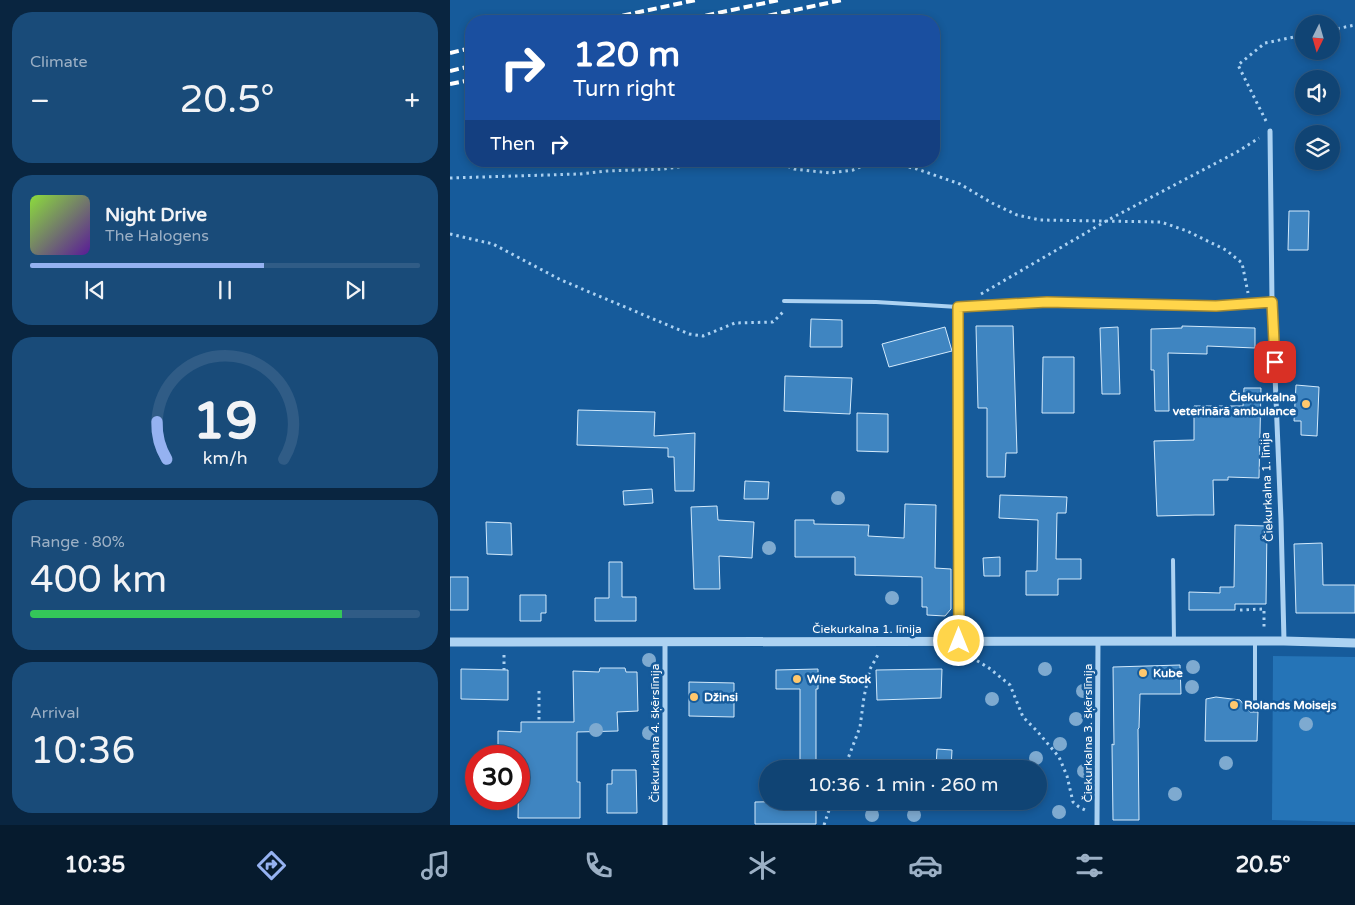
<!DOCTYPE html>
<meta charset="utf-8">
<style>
body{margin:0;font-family:"Varela Round",sans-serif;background:#194b79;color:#f1f3f6;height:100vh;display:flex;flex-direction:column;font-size:19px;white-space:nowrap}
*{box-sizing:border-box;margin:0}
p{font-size:16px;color:#9cb0c5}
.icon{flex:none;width:28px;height:28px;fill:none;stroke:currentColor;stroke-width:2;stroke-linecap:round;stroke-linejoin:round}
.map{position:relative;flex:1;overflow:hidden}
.drawer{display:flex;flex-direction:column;gap:12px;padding:12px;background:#092540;width:450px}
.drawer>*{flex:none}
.banner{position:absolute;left:15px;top:15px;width:475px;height:152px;border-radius:20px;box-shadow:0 2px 8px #0003,0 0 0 1px #305c86;background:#1a4fa0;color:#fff;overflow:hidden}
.needle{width:32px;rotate:185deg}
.controls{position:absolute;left:845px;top:15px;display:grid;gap:10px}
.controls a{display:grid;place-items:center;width:45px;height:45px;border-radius:50%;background:#104474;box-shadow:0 2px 8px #0003,0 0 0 1px #305c86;font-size:25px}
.speed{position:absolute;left:15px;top:745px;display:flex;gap:10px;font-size:25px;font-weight:700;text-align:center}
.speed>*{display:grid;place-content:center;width:65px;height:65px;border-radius:50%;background:#104474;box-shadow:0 2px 8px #0003,0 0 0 1px #305c86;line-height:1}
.speed .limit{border:8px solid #d22;background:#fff;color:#111}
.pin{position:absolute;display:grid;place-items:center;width:42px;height:42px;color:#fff;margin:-21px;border-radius:10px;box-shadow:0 2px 8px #0006}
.me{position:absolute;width:55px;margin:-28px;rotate:0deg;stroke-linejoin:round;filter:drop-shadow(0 0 4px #0008)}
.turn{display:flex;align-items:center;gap:18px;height:105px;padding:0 25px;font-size:22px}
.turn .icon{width:65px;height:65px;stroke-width:2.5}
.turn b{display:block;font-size:35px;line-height:42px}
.then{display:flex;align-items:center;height:48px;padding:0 25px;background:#0003;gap:10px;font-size:19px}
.big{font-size:38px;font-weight:600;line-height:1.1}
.drawer .tile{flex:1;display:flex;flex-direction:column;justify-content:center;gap:8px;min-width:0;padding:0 18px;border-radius:20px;background:#194b79}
.drawer .dial{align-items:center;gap:0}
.dial svg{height:130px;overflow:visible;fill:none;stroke:#305c86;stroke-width:7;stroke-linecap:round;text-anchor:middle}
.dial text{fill:#f1f3f6;stroke:none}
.song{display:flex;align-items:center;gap:15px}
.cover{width:60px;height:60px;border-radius:8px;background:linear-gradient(135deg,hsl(90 70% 55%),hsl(270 70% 35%))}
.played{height:5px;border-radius:2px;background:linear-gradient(90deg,#95b2f1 60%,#305c86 60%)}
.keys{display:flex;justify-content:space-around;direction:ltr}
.heat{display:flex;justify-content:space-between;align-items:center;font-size:28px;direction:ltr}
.charge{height:8px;border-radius:4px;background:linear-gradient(90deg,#34c759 80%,#305c86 0)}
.trip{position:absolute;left:309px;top:760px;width:288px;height:50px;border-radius:25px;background:#104474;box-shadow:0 2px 8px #0003,0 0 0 1px #305c86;font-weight:600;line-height:50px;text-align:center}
.tabs{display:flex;height:80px;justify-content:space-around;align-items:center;background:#061b2e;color:#9cb0c5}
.tabs .icon{width:35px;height:35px}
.tabs .selected{color:#95b2f1}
.tabs b{font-size:22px;color:#f1f3f6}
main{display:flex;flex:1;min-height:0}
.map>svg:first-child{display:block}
.green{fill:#2574b7}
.building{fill:#3f85c1;stroke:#d3eafc}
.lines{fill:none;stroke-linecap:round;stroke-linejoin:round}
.path{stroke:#acd2f2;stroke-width:3;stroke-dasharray:2.5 4;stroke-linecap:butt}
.service{stroke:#acd2f2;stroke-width:4}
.minor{stroke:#acd2f2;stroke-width:5}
.tertiary{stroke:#acd2f2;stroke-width:9}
.rail{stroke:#fff;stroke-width:4;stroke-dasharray:9 4;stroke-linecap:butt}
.tree{fill:#7eaad0}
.route-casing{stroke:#a68a30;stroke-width:12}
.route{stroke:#ffd54a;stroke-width:9}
.poi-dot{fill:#ffc86d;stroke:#165b9b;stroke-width:2}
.labels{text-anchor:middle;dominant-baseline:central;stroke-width:5;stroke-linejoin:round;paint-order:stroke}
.poi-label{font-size:12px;font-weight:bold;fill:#fff;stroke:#165b9b;text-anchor:start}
.street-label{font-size:12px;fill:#fff;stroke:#165b9b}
</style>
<main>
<section class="drawer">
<div class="tile"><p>Climate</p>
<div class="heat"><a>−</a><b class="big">20.5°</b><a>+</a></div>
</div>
<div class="tile">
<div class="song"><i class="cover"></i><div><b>Night Drive</b><p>The Halogens</p></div></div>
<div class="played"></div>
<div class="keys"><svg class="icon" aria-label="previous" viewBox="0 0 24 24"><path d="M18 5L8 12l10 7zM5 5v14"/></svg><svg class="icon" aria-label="pause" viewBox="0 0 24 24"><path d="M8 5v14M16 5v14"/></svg><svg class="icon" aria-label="next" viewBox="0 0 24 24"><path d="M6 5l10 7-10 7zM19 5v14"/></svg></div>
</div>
<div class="tile dial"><svg viewBox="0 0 100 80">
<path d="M14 69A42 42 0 1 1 86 69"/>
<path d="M14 69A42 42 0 0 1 8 46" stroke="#95b2f1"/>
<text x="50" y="56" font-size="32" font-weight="700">19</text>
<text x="50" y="72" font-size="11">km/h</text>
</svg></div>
<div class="tile"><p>Range · 80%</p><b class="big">400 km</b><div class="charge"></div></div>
<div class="tile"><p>Arrival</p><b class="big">10:36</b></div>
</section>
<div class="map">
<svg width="905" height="825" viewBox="0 0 905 825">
<rect width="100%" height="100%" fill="#165b9b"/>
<path class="green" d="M 823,656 L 905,657 L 905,822 L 822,820 Z"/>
<path class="building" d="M 839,211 L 859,211 L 858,250 L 838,250 Z
M 361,319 L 392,320 L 392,347 L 360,347 Z
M 526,326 L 563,326 L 567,453 L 556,453 L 555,477 L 537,477 L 537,408 L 528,408 Z
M 732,326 L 805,328 L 805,348 L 757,346 L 757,354 L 718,353 L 719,411 L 705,411 L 704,370 L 701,370 L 701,329 L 732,328 Z
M 495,327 L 502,351 L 439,367 L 432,344 Z
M 668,327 L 670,394 L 652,394 L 650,328 Z
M 593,357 L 624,357 L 624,413 L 592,413 Z
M 335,376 L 402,378 L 400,414 L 334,411 Z
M 846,385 L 869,387 L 867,436 L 851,435 L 851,421 L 844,421 Z
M 794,388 L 811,388 L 809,478 L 778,477 L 778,480 L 763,480 L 764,515 L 745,515 L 707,516 L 704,441 L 744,440 L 744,406 L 793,406 Z
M 128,410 L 205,412 L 204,436 L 245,433 L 244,491 L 225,491 L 224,457 L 218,457 L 218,448 L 127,445 Z
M 407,413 L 438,414 L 438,452 L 407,451 Z
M 295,481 L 319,482 L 318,499 L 294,499 Z
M 202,489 L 203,503 L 174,505 L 173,491 Z
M 550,495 L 617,497 L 616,513 L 607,513 L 606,559 L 631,559 L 631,579 L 608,579 L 608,595 L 576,595 L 576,571 L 587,571 L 588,520 L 549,518 Z
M 455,504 L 486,505 L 485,568 L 501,569 L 501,609 L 495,616 L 477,615 L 477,607 L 472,607 L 472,577 L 405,575 L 405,557 L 345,557 L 345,520 L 364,520 L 364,524 L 419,525 L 418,536 L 454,538 Z
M 267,506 L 268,520 L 304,522 L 302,558 L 269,556 L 270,589 L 244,589 L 241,507 Z
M 36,522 L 61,523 L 62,555 L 37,554 Z
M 785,525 L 817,526 L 816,604 L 785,604 L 785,610 L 739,610 L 739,592 L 770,593 L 770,587 L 784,587 Z
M 872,543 L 873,585 L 905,585 L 905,613 L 846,613 L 844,544 Z
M 550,557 L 550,576 L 534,576 L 533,558 Z
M 159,562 L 172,562 L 172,597 L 186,597 L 186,621 L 145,621 L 145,598 L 159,598 Z
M 0,577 L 18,577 L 18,610 L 0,610 Z
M 70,595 L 96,595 L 96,613 L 91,613 L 91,621 L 70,621 Z
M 730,665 L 731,694 L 690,694 L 689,728 L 688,729 L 689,820 L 663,820 L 662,744 L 664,745 L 663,667 Z
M 150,668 L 175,668 L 176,672 L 187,672 L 188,711 L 167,712 L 168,731 L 127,732 L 127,782 L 130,782 L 130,818 L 68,818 L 69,756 L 48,756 L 48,731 L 71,732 L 71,722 L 124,722 L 123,671 L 149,672 Z
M 11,669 L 58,670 L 58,700 L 11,699 Z
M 368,669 L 368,689 L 366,689 L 366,769 L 350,769 L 350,689 L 326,689 L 326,670 Z
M 492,669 L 491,698 L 427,700 L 426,670 Z
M 239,682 L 284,683 L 284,717 L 239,716 Z
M 766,697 L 790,700 L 800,712 L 808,712 L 807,741 L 755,741 L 756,699 Z
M 487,749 L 502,750 L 501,769 L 486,769 Z
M 162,770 L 186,770 L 187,813 L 157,813 L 157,784 L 162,784 Z
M 366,801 L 366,824 L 305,824 L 305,802 Z"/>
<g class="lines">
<path class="path" d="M 881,30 L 905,25
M 816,121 L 788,65 L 815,43 L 854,35
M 326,161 L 344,169 L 380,173 L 403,170 L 417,164 L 445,164 L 467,169 L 510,184 L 542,203 L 567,215 L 590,220 L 711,222 L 737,231 L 776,250 L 792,263 L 798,293
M 0,178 L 129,174 L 157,171 L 214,169 L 265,162 L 295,161
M 0,234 L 43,244 L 111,280 L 239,334 L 253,336 L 285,323 L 323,322 L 334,311
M 531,294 L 658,220 L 787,152 L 809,138
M 790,610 L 814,609 L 814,629
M 516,654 L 539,668 L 560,685 L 573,717 L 587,731 L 609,757 L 617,776 L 623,802 L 629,807 L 637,811
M 54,655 L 54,670
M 89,691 L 89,722
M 394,769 L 410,727 L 414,697 L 420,669 L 429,653
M 374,825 L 382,801"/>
<path class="service" d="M 334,301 L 426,302 L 508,307
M 723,560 L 724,642
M 805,703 L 805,641"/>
<path class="minor" d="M 820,131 L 822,302 L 831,520 L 834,641
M 509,641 L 508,307 L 597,302 L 767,306 L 822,302
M 215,825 L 215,642
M 647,825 L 648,641"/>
<path class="tertiary" d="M 0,642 L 834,641 L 905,643"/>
<path class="rail" d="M 147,21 L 246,0
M 230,21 L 329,0
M 293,21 L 392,0
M 0,53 L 21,48
M 0,71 L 21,66
M 0,84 L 21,80"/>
</g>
<g class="tree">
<circle cx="388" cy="498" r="7"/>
<circle cx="319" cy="548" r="7"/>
<circle cx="442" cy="598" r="7"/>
<circle cx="199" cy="660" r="7"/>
<circle cx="743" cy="667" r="7"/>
<circle cx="595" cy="669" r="7"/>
<circle cx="742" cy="687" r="7"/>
<circle cx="633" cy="691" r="7"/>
<circle cx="542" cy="699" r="7"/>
<circle cx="626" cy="719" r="7"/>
<circle cx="856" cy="724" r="7"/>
<circle cx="146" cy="730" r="7"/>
<circle cx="199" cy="733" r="7"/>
<circle cx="610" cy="744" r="7"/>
<circle cx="586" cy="758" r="7"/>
<circle cx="776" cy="763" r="7"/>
<circle cx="634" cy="771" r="7"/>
<circle cx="725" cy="794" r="7"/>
<circle cx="609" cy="812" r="7"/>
<circle cx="422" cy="815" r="7"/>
<circle cx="464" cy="815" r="7"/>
</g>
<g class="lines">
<g class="route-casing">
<path id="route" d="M 509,641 L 508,307 L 597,302 L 766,306 L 822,302 L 825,362"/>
</g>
<use href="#route" class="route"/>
</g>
<g class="poi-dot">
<circle cx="856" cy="404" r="5"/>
<circle cx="693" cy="673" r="5"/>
<circle cx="347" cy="679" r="5"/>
<circle cx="244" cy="697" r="5"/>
<circle cx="784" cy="705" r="5"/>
</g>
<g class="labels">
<g class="poi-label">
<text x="846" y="397" text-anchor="end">Čiekurkalna<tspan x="846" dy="14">veterinārā ambulance</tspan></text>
<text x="703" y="673">Kube</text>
<text x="357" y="679">Wine Stock</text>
<text x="254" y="697">Džinsi</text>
<text x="794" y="705">Rolands Moisejs</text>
</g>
<g class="street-label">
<text transform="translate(817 487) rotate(-92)">Čiekurkalna 1. līnija</text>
<text x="417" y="629">Čiekurkalna 1. līnija</text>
<text transform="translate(205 733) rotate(-90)">Čiekurkalna 4. šķērslīnija</text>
<text transform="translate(638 733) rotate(-90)">Čiekurkalna 3. šķērslīnija</text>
</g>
</g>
</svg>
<div class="controls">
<a><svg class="needle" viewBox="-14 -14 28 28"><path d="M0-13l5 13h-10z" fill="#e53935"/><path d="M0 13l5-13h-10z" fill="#9cb0c5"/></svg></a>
<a><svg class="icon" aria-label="sound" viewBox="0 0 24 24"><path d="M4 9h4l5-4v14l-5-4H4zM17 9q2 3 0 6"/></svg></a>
<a><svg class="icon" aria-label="layers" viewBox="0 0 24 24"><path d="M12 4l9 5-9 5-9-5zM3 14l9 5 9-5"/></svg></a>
</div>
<div class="speed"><div class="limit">30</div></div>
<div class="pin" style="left:825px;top:362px;background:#d93025"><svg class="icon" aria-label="arrive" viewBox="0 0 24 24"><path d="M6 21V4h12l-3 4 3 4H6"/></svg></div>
<svg class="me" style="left:509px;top:641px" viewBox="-20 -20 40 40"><circle r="17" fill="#ffd54a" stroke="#fff" stroke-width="3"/><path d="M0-11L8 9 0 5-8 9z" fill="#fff"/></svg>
<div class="trip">10:36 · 1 min · 260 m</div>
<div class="banner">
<div class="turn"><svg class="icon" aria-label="right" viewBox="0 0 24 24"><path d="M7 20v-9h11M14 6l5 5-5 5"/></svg><div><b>120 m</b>Turn right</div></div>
<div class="then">Then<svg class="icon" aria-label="right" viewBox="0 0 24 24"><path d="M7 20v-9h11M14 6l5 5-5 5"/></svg></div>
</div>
</div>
</main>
<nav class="tabs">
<b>10:35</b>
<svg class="icon selected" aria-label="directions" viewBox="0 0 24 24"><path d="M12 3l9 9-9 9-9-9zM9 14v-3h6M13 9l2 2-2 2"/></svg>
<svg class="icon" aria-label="music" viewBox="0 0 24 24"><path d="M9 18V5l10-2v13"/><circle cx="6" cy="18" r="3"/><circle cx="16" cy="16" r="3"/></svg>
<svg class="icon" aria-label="phone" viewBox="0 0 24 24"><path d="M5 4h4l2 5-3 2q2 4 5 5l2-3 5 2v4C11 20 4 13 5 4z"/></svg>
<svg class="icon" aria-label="climate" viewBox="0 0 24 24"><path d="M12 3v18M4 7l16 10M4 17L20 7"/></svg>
<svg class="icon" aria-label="car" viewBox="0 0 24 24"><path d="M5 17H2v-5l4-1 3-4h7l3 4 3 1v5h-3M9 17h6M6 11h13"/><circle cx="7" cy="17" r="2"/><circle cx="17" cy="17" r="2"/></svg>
<svg class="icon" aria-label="filters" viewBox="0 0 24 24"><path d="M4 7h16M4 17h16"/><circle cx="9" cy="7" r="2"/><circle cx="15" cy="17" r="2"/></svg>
<b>20.5°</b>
</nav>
